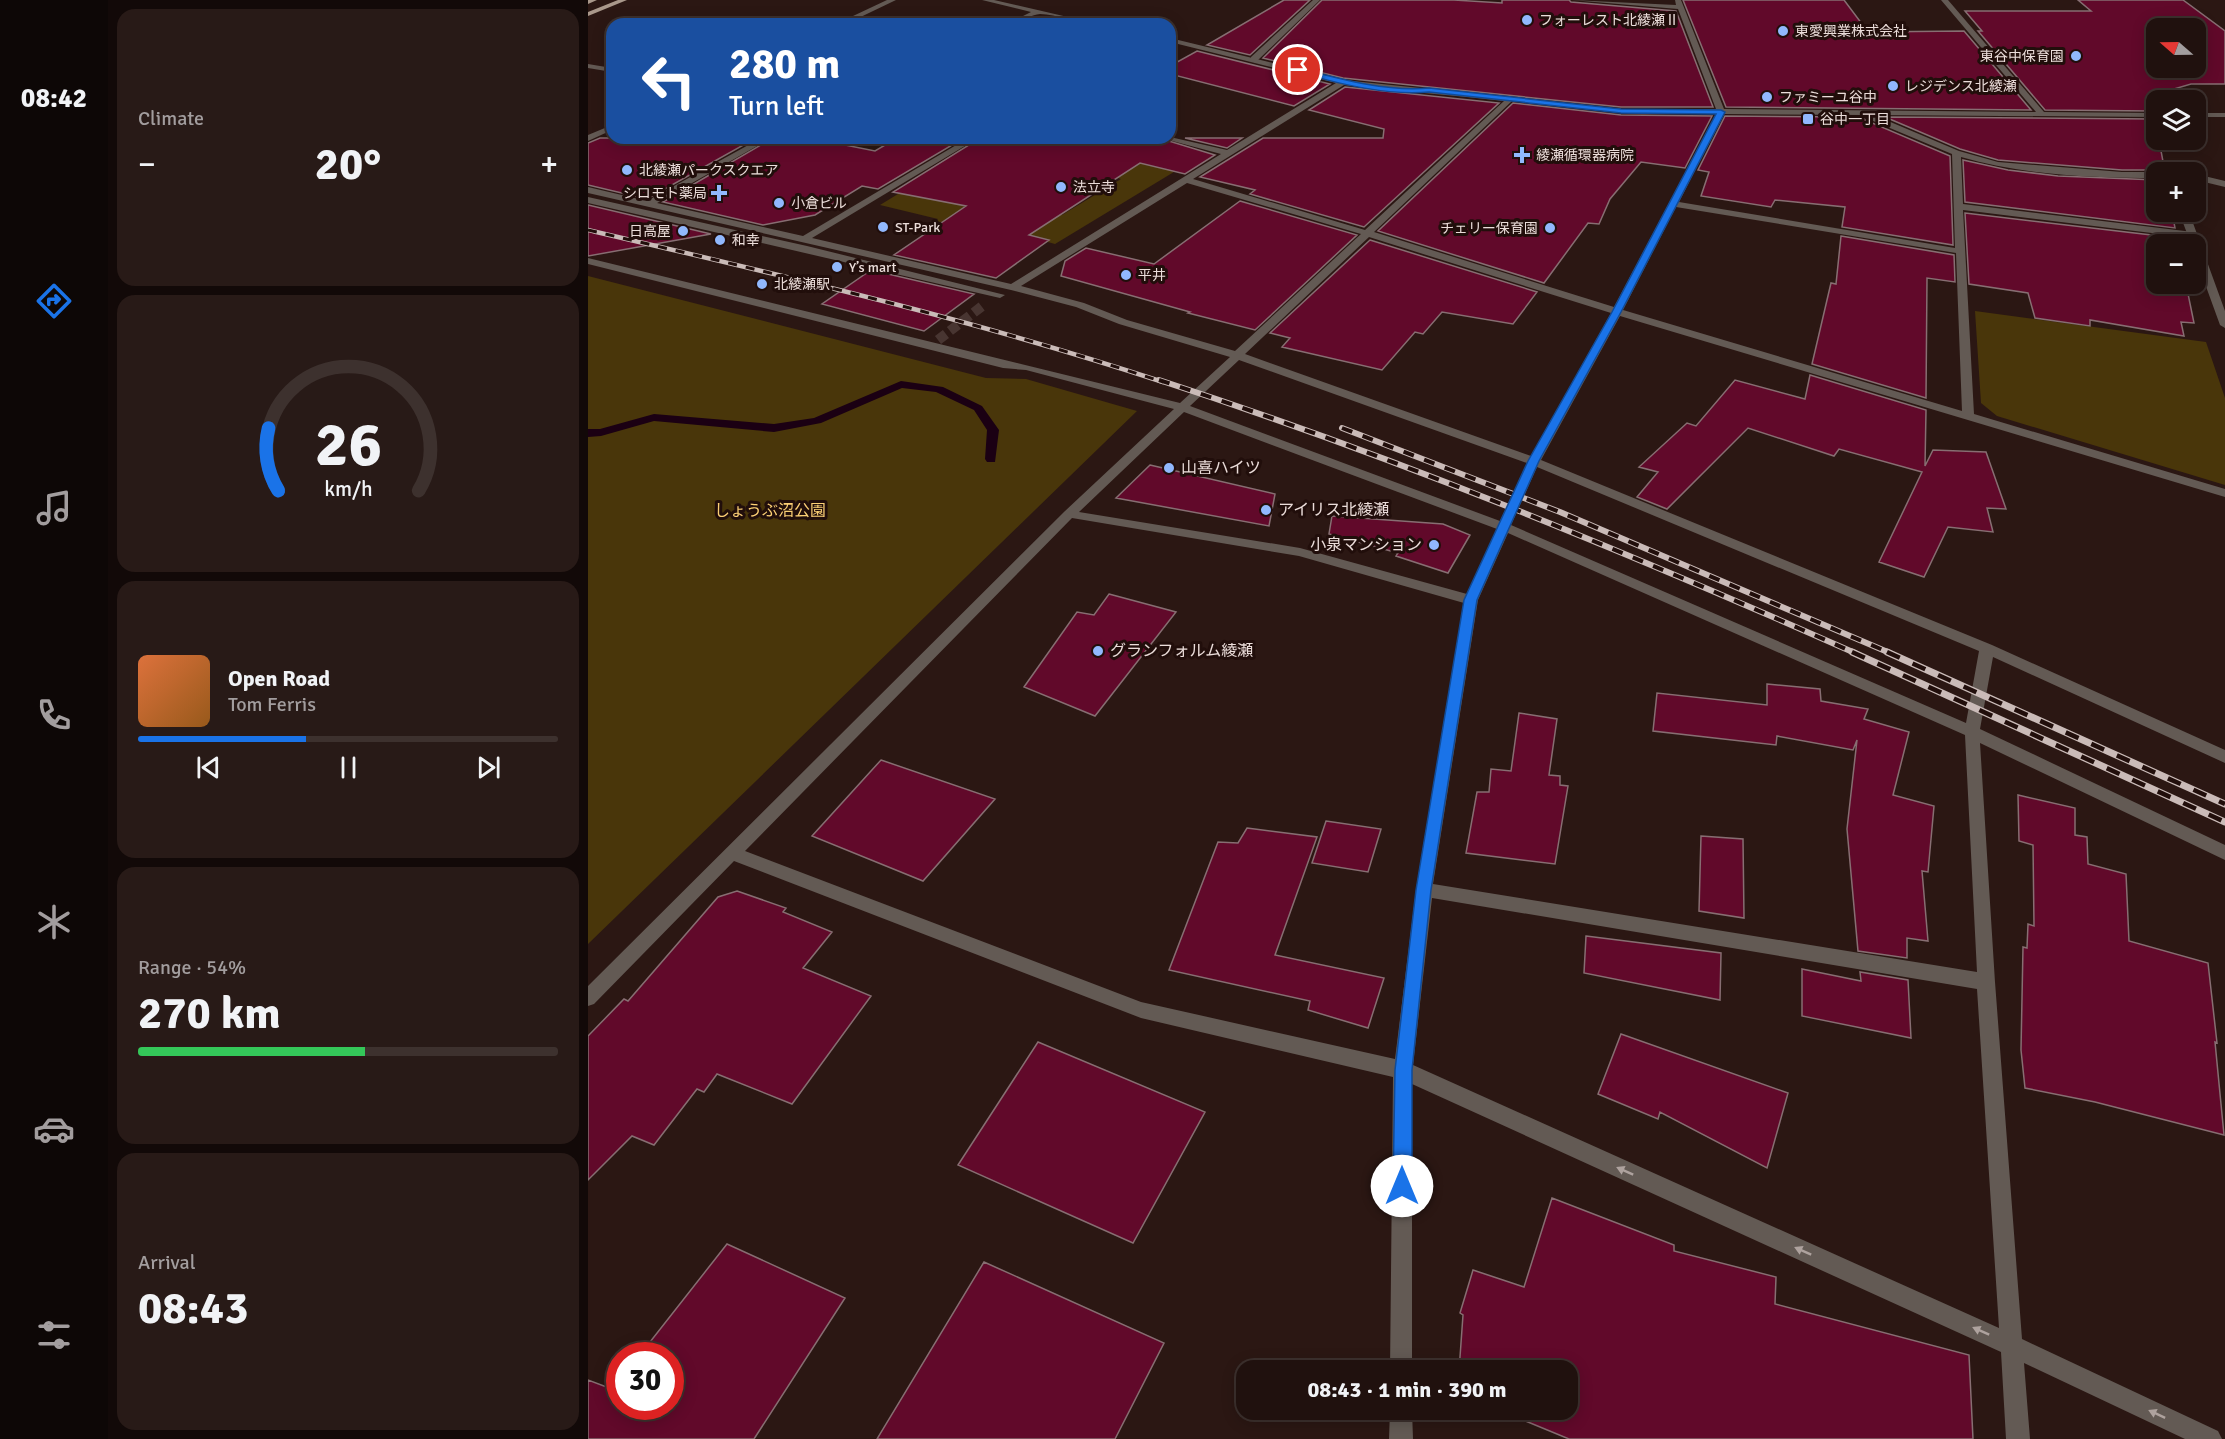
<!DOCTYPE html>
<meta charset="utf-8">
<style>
body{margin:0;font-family:Signika,"Noto Sans JP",sans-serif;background:#281a17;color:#f1f3f6;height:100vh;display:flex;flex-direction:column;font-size:22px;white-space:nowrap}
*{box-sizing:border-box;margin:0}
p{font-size:20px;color:#a29d9e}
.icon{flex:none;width:33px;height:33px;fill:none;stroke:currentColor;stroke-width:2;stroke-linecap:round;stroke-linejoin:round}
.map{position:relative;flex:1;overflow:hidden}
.sheet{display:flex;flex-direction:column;gap:9px;padding:9px;background:#120908;width:480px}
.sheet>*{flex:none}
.top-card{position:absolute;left:18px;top:18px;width:570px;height:126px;border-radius:18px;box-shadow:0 3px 15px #0003,0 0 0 2px #3d312e;background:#1a4fa0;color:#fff;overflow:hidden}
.needle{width:39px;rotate:290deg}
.buttons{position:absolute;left:1558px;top:18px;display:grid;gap:12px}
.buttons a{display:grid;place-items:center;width:60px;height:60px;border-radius:12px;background:#20110e;box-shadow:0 3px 15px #0003,0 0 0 2px #3d312e;font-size:30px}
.speed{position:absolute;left:18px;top:1342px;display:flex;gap:12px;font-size:30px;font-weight:700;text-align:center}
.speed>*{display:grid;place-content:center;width:78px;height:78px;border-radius:50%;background:#20110e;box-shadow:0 3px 15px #0003,0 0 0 2px #3d312e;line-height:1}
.speed .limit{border:9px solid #d22;background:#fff;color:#111}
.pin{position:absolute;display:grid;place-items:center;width:51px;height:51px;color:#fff;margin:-26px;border:3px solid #fff;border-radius:50%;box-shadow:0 2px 6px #0007}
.me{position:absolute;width:66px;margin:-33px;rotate:0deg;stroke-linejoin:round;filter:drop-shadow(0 0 4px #0008)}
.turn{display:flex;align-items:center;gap:21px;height:126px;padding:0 24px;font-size:27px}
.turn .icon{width:78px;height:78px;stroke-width:2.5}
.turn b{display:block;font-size:42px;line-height:51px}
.big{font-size:45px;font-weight:700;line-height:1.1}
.sheet .tile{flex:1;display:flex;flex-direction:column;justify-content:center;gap:9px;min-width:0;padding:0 21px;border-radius:18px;background:#281a17}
.sheet .dial{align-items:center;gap:0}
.dial svg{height:156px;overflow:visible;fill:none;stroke:#3d312e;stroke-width:7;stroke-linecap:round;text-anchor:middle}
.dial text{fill:#f1f3f6;stroke:none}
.song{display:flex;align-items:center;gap:18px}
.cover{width:72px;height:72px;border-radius:9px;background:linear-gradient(135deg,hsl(20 70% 55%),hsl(30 70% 35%))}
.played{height:6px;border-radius:3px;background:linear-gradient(90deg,#1a73e8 40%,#3d312e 40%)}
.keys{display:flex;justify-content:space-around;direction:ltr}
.heat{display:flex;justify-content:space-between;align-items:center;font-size:33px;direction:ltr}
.charge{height:9px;border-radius:4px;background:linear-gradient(90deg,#34c759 54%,#3d312e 0)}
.trip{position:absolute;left:648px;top:1360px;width:342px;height:60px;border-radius:18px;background:#20110e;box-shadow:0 3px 15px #0003,0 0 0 2px #3d312e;font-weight:700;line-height:60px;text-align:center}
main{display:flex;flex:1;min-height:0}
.tab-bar{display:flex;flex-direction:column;width:108px;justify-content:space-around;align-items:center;background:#0d0706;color:#a29d9e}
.tab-bar .icon{width:42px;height:42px}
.tab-bar .active{color:#1a73e8}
.tab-bar b{font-size:27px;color:#f1f3f6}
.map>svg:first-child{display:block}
.green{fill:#49360a}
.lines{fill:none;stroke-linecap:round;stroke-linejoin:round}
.stream{fill:#1b0013;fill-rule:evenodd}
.building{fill:#61092a;stroke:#876e72;stroke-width:1.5;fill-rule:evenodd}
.pedestrian-tunnel{stroke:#483531;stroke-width:10;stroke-dasharray:10 5;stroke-linecap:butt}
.pedestrian{fill:#635a54;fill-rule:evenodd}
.minor{fill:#635a54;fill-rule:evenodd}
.tertiary{fill:#635a54;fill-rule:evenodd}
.primary{fill:#a9988b;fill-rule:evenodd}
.rail-far2-casing{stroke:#cabbb8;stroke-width:4.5}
.rail-far1-casing{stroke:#cabbb8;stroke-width:6}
.rail-casing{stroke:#cabbb8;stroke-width:7}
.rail-far2{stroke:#210e0b;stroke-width:3;stroke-dasharray:9;stroke-linecap:butt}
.rail-far1{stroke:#210e0b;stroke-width:4;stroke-dasharray:11;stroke-linecap:butt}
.rail{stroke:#210e0b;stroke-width:4.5;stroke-dasharray:14;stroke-linecap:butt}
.oneway{fill:#aea29e}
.route{fill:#1a73e8;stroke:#114b97;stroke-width:1.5}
.poi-dot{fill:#91b8fd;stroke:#210e0b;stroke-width:2}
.labels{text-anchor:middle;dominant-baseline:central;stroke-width:6;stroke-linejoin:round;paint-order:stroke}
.far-poi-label{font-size:14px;fill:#ebddda;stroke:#210e0b;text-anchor:start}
.poi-label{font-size:16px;fill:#ebddda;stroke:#210e0b;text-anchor:start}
.park-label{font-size:16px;fill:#fcd075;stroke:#210e0b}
</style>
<main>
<nav class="tab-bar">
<b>08:42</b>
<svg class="icon active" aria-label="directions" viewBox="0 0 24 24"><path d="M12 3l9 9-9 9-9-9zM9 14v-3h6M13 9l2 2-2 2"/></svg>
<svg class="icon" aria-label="music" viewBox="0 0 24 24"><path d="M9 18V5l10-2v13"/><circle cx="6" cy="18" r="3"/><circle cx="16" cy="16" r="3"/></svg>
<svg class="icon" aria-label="phone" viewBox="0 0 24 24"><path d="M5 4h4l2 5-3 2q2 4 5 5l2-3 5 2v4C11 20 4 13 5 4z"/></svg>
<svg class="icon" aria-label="climate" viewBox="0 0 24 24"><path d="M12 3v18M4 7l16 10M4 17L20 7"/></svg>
<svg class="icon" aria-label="car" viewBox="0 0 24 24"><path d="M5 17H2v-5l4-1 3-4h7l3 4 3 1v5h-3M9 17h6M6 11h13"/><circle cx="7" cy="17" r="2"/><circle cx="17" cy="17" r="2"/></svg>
<svg class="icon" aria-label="filters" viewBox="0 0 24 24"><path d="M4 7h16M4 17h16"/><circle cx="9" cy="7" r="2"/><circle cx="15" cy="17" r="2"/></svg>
</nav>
<section class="sheet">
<div class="tile"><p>Climate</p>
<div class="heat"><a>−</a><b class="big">20°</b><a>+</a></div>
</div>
<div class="tile dial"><svg viewBox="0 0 100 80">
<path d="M14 69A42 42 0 1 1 86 69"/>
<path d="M14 69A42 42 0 0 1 9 37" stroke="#1a73e8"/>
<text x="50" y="56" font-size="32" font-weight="700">26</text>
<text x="50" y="72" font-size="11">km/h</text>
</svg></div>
<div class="tile">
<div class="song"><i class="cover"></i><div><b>Open Road</b><p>Tom Ferris</p></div></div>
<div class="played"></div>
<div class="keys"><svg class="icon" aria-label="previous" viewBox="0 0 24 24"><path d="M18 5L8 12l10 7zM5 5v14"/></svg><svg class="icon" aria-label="pause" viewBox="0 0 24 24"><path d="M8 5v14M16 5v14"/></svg><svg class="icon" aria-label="next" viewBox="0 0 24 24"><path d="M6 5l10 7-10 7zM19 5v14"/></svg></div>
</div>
<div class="tile"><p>Range · 54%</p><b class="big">270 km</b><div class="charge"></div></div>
<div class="tile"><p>Arrival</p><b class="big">08:43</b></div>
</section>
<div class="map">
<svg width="1637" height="1439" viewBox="0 0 1637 1439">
<rect width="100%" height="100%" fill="#2b1713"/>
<path class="green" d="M 568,147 L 609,158 L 467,244 L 424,232 L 458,211 L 474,215 L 533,179 L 521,175 Z
M 328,183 L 418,203 L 380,229 L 348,221 L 350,219 L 292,205 Z
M 0,276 L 398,378 L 438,379 L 549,411 L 0,944 Z
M 1387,311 L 1618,342 L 1637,398 L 1637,485 L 1409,416 L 1393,403 Z"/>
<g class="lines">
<path class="stream" d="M 313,381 L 355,387 L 394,406 L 411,430 L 407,462 L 399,462 L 397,459 L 399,430 L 386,410 L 348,392 L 314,388 L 233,423 L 186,432 L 66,421 L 13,436 L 0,437 L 0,429 L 12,429 L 66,414 L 186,424 L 226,418 Z"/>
</g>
<path class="building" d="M 696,0 L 722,0 L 662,55 L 619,45 Z
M 734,0 L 866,0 L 914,3 L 914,0 L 981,0 L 983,2 L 1088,11 L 1125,107 L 1033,107 L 755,78 L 675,58 Z
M 1095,0 L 1256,0 L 1280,32 L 1376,31 L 1443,110 L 1138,107 Z
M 1490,0 L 1595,0 L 1637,31 L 1637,84 L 1603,84 L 1562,96 L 1565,111 L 1457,110 L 1390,31 L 1394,31 L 1377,11 L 1503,11 ZM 1569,28 L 1608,28 L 1608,68 L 1569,68 Z
M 609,51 L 742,84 L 706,106 L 582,74 L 582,66 Z
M 757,87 L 911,103 L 776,227 L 662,194 L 667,190 L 612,177 L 675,138 L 795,138 L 796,129 L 721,110 Z
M 925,103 L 1033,115 L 1124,116 L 1097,168 L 1053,162 L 1022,199 L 1011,224 L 1000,223 L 956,283 L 790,231 Z
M 1137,116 L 1275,117 L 1277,120 L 1362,156 L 1365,245 L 1254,227 L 1257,207 L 1187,200 L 1183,207 L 1113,196 L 1121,172 L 1110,170 Z
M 1297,117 L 1567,119 L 1577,172 L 1570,170 L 1534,170 L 1410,160 L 1372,149 Z
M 12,138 L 168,138 L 59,199 L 0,185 L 0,143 Z
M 185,138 L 222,138 L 287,151 L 309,138 L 376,138 L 290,189 L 274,186 L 227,215 L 175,225 L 75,202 Z
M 392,138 L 571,138 L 627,155 L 597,174 L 552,163 L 441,235 L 461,240 L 408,278 L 306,255 L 378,206 L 305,192 Z
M 597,138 L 654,138 L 639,148 Z
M 1375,160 L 1420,170 L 1470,176 L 1569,180 L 1569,212 L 1584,212 L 1587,228 L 1377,202 Z
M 652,201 L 769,235 L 667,330 L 600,313 L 602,312 L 473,276 L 477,261 L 498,248 L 566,264 Z
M 0,205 L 123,234 L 0,256 Z
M 1377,213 L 1589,238 L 1591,244 L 1569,244 L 1569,284 L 1598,284 L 1606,323 L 1593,322 L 1596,336 L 1502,320 L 1502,326 L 1447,318 L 1440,293 L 1381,284 Z
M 1253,236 L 1366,255 L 1367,282 L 1339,278 L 1338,398 L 1224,364 L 1243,283 L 1248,284 Z
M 782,240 L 949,292 L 925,324 L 854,312 L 835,334 L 827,332 L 794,370 L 694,347 L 702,338 L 682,333 Z
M 283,270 L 386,294 L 336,331 L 234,304 Z
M 1222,375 L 1338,410 L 1337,466 L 1345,450 L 1398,452 L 1418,509 L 1399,508 L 1405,532 L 1360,527 L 1336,577 L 1291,562 L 1334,472 L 1251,449 L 1246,456 L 1160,428 L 1079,509 L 1049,497 L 1070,472 L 1051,467 L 1099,423 L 1108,426 L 1147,380 L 1217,399 Z
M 562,465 L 687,494 L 681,526 L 528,498 Z
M 744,516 L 855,524 L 882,535 L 860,573 L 808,556 L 810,553 L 741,534 Z
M 521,594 L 588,612 L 507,716 L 436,687 L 489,612 L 506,615 Z
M 1179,684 L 1232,689 L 1233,701 L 1280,709 L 1276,719 L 1321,732 L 1305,795 L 1346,806 L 1340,872 L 1334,871 L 1340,941 L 1319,938 L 1319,958 L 1270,951 L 1259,829 L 1269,740 L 1265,750 L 1189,736 L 1188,745 L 1065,731 L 1069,693 L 1179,705 Z
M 931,713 L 969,719 L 961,775 L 972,776 L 972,785 L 980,786 L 967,864 L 878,853 L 889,792 L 901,792 L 903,769 L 923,771 Z
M 293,760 L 407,799 L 335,881 L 224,836 Z
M 1430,795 L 1487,808 L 1487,835 L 1499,837 L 1500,864 L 1538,874 L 1541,941 L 1620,963 L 1629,1043 L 1627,1042 L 1636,1135 L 1507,1102 L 1437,1088 L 1433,1050 L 1435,947 L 1439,948 L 1440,924 L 1446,926 L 1445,845 L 1431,841 Z
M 738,821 L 793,829 L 780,872 L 724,863 Z
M 659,828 L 729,837 L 687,955 L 796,978 L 780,1028 L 720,1010 L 722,1001 L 581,970 L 630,842 L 650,843 Z
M 1113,836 L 1155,839 L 1156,918 L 1111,911 Z
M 149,891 L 198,908 L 195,912 L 244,932 L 215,968 L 283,996 L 204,1104 L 129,1074 L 116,1092 L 109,1089 L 66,1145 L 44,1136 L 0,1180 L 0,1036 L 36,999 L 40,1001 L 130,897 Z
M 998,936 L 1133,953 L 1132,1000 L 996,973 Z
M 1214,969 L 1273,981 L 1272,972 L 1320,980 L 1323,1038 L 1214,1016 Z
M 1033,1034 L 1200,1093 L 1179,1168 L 1072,1112 L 1070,1119 L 1010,1094 Z
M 450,1042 L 617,1112 L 545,1243 L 370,1165 Z
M 964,1198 L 1086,1245 L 1086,1251 L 1188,1277 L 1187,1304 L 1381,1355 L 1385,1439 L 981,1439 L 911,1410 L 980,1410 L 980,1371 L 871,1371 L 875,1315 L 872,1313 L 885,1270 L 936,1287 Z
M 139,1244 L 257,1298 L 166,1439 L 0,1439 L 0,1380 L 24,1389 L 32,1380 L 32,1407 L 82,1407 L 82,1356 L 51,1356 Z
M 396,1262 L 576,1343 L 527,1439 L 289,1439 Z"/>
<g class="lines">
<path class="pedestrian-tunnel" d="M 350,340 L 397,304"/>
<path class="pedestrian" d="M 0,197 L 219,246 L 417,295 L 412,298 L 0,203 Z"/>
<path class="minor" d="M 299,0 L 308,0 L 258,24 L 248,24 Z
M 394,0 L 406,0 L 510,24 C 490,24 468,14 452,14 C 441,15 432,24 419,24 L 443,12 Z
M 983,0 L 1088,5 L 1087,0 L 1093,0 L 1136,109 L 1448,112 L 1353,0 L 1360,0 L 1456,112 L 1569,113 L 1569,117 L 1286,115 L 1371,151 L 1410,162 L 1534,172 L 1570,172 L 1569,178 C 1504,178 1435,175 1373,157 L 1375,204 L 1605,232 L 1610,235 L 1605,238 L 1375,210 L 1386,414 L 1637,489 L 1637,497 L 1032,316 L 953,460 L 1404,645 L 1637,750 L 1637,763 L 1405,657 L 1392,729 L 1637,845 L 1637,860 L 1392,743 L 1407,982 L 1434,1339 L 1630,1431 L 1634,1439 L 1597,1439 L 1436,1363 L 1442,1439 L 1418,1439 L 1413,1352 L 824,1084 L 824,1371 L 802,1371 L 805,1077 L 553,1018 L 146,861 L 6,1004 L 0,1006 L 0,986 L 477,511 L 586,409 L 438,370 L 415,368 L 0,264 L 0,258 L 592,403 L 642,357 L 531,324 L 488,307 L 423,290 L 0,193 L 0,187 L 59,201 L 173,138 L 183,138 L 69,203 L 215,236 L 380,138 L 390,138 L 224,238 L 423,284 L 633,154 L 573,138 L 582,137 L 639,150 L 748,83 L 582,42 L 582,38 L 755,80 L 1033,109 L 1128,109 L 1090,9 ZM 756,85 C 810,91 862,95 916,101 L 777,230 L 605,179 ZM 924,101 L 1033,113 L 1128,114 L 1026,307 L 786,232 ZM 1136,114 L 1277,115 L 1278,118 L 1364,154 L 1367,248 L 1091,202 ZM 599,183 L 773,234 L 647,351 L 539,320 L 496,303 L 433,286 ZM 1088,207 L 1368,253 L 1374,411 L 1035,310 ZM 781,237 L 1023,313 L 943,456 L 657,354 ZM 651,360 L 939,463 L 912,521 L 602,406 ZM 596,412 L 909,529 L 879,594 L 712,548 L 491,512 ZM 949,467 L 1391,651 L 1378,723 L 923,525 ZM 484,518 L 711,556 L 876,603 L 828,890 L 807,1059 L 553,1002 L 157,851 ZM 920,533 L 1377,735 L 1389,972 L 845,884 L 890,600 ZM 844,898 L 1389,989 L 1411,1328 L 825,1065 Z
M 0,64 L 24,68 L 24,72 L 0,68 Z
M 1608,113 L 1637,113 L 1637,117 L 1608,117 Z
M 24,125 L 24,130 L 0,141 L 0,135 Z
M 1608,174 L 1637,181 L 1637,187 L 1608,180 Z
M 802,1410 L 824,1410 L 825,1439 L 801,1439 Z"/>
<path class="tertiary" d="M 725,0 L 732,0 L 669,61 L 663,61 L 663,57 Z
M 1591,212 L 1601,212 L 1637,311 L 1637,328 L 1632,325 L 1608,259 L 1608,244 L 1603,244 Z"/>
<path class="primary" d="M 0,0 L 9,0 L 0,4 Z
M 30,0 L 39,0 L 0,16 L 0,12 Z"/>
<g class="rail-far2-casing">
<path id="rail-far2" d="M 0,230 C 193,275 387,320 575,382"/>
</g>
<g class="rail-far1-casing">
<path id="rail-far1" d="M 571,380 C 808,457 1039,552 1267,653
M 754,428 L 972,512 L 1302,653"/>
</g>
<g class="rail-casing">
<path id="rail" d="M 1264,652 L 1637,822
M 1299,652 L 1637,804"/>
</g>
<use href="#rail-far2" class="rail-far2"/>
<use href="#rail-far1" class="rail-far1"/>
<use href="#rail" class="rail"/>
</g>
<defs><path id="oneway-solid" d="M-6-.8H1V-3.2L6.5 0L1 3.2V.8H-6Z" transform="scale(1.5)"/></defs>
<g class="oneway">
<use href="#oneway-solid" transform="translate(1037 1171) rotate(-156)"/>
<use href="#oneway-solid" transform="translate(1215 1251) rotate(-156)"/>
<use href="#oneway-solid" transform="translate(1393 1331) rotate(-156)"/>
<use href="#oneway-solid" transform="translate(1569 1414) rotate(-155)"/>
</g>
<path class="route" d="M 710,68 C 752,79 798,92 841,88 L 1033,109 L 1133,110 L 1137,112 L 1033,312 L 951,461 L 889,600 L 843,890 L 824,1070 L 824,1186 L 821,1192 L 814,1195 L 808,1192 L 805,1186 L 807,1070 L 828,890 L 876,600 L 940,461 L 1024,312 L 1128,114 L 1033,113 L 841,92 C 797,96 750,83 708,72 Z"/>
<g class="poi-dot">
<circle cx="939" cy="20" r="6"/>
<circle cx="1195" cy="31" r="6"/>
<circle cx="1488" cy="56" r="6"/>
<circle cx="1305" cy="86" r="6"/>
<circle cx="1179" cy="97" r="6"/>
<rect x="1214" y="113" width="12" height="12" rx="3"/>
<path d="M931 146h6v6h6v6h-6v6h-6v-6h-6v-6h6z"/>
<circle cx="39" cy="170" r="6"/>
<circle cx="473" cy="187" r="6"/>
<path d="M128 184h6v6h6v6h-6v6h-6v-6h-6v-6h6z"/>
<circle cx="191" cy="203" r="6"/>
<circle cx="295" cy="227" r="6"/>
<circle cx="962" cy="228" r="6"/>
<circle cx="95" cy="231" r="6"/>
<circle cx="132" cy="240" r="6"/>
<circle cx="249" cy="267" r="6"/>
<circle cx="538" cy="275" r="6"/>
<circle cx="174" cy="284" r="6"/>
<circle cx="581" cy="468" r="6"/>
<circle cx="678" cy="510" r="6"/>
<circle cx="846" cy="545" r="6"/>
<circle cx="510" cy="651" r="6"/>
</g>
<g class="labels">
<g class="far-poi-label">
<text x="951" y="20">フォーレスト北綾瀬Ⅱ</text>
<text x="1207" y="31">東愛興業株式会社</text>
<text x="1476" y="56" text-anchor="end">東谷中保育園</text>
<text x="1317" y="86">レジデンス北綾瀬</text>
<text x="1191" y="97">ファミーユ谷中</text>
<text x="1232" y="119">谷中一丁目</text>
<text x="948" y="155">綾瀬循環器病院</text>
<text x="51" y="170">北綾瀬パークスクエア</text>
<text x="485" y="187">法立寺</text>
<text x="119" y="193" text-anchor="end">シロモト薬局</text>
<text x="203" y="203">小倉ビル</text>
<text x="307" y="227">ST-Park</text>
<text x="950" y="228" text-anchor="end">チェリー保育園</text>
<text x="83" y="231" text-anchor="end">日高屋</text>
<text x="144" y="240">和幸</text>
<text x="261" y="267">Y’s mart</text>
<text x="550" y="275">平井</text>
<text x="186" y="284">北綾瀬駅</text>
</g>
<g class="poi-label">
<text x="593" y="468">山喜ハイツ</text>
<text x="690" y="510">アイリス北綾瀬</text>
<text x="834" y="545" text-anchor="end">小泉マンション</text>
<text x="522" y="651">グランフォルム綾瀬</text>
</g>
<g class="park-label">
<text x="182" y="511">しょうぶ沼公園</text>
</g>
</g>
</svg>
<div class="buttons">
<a><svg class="needle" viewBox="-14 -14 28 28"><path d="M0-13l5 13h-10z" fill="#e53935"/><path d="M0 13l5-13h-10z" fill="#a29d9e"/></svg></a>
<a><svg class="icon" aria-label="layers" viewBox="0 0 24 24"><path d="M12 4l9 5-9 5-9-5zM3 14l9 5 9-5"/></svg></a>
<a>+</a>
<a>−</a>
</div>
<div class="speed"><div class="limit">30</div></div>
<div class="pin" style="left:710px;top:70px;background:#d93025"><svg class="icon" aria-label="arrive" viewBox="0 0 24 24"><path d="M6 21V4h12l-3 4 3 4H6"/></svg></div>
<svg class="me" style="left:814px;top:1186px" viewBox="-20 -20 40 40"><circle r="19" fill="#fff"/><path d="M0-13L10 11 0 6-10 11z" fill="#1a73e8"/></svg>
<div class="trip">08:43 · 1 min · 390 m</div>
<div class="top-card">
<div class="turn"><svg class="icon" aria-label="left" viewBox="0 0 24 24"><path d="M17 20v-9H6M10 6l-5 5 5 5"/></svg><div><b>280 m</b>Turn left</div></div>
</div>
</div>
</main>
